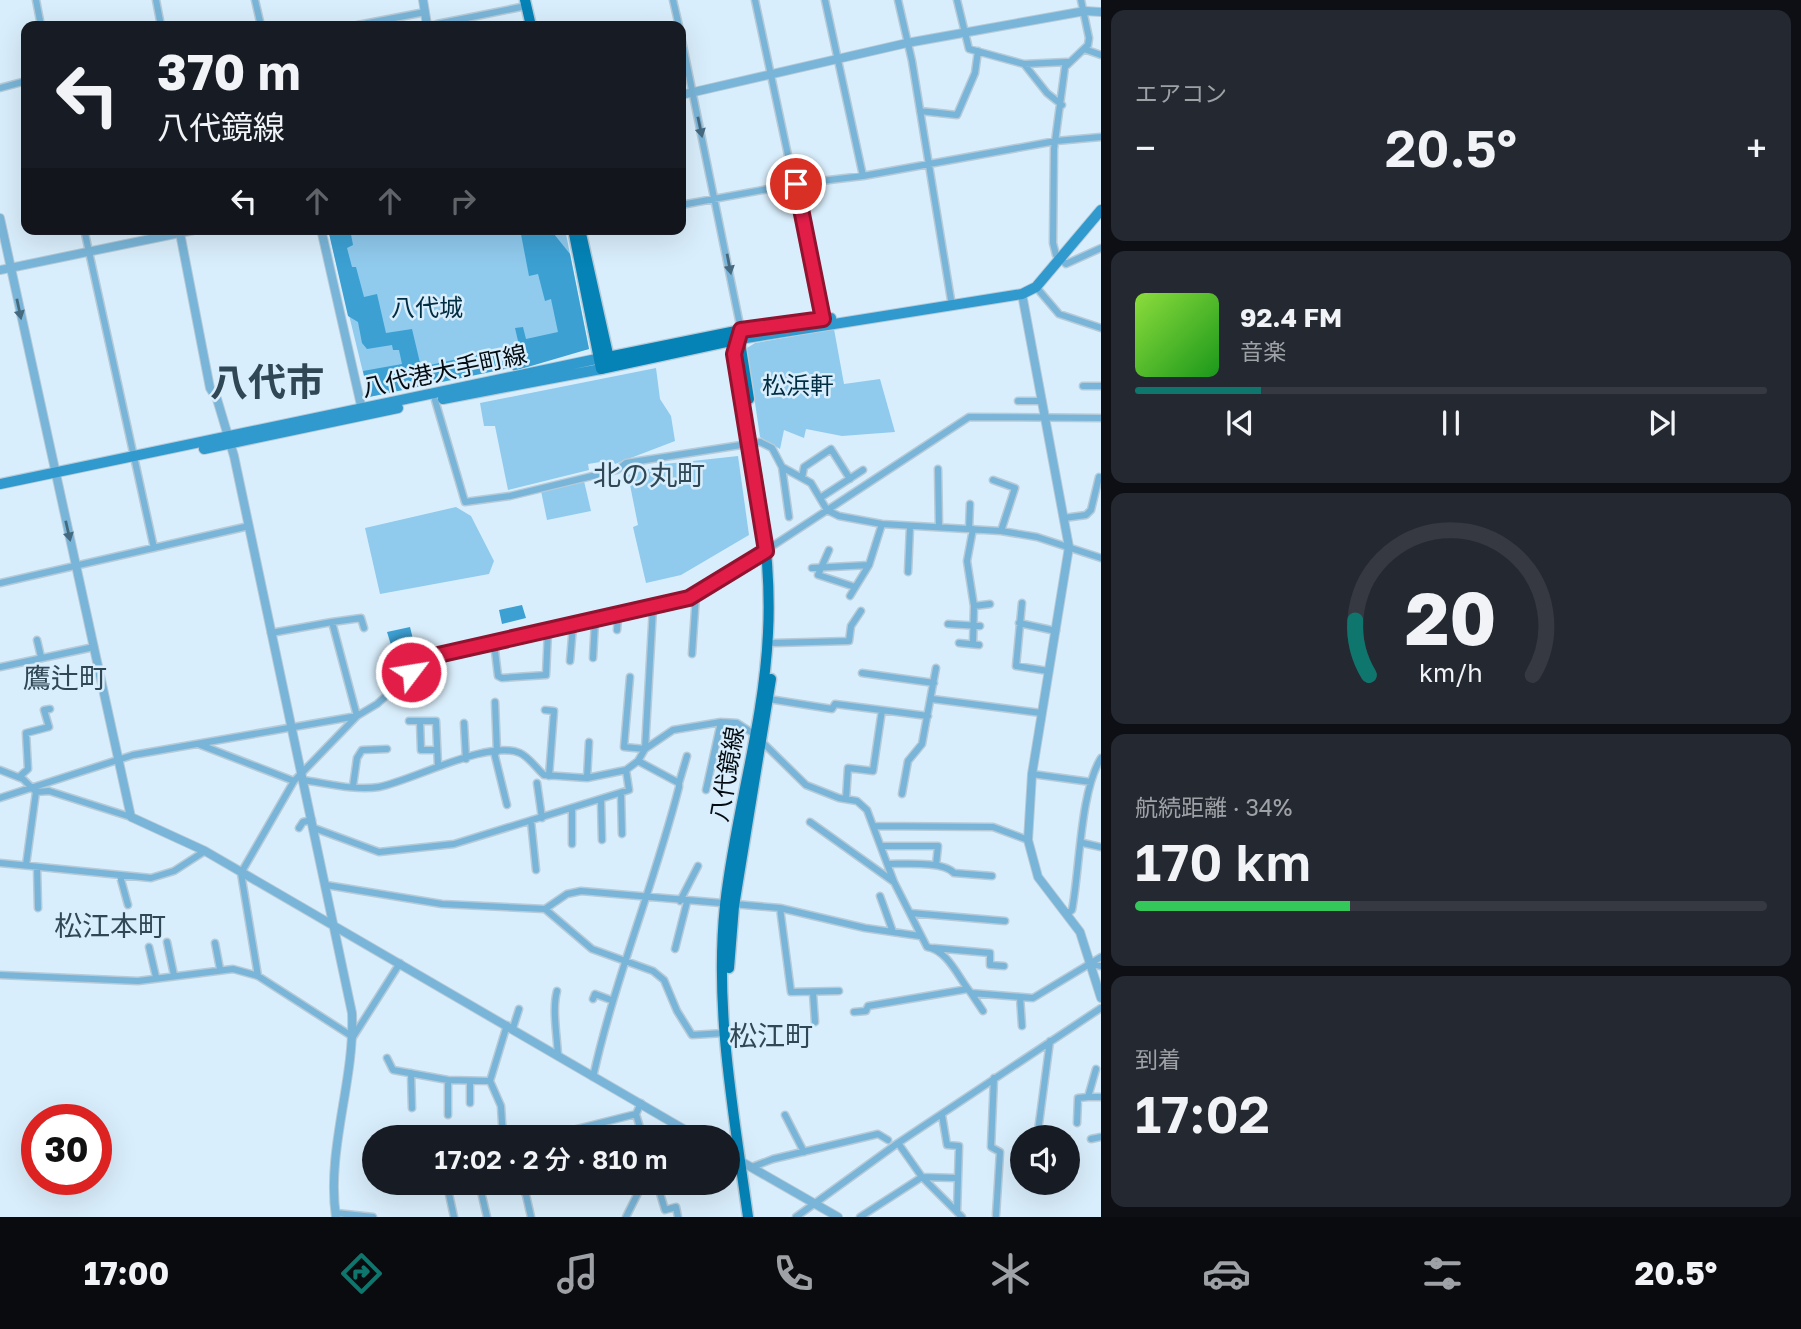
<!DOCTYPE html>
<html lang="ja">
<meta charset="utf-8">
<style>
body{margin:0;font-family:"Golos Text","Noto Sans JP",sans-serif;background:#242831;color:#f1f3f6;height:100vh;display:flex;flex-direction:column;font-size:26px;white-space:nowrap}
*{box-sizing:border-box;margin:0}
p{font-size:23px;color:#9ea1a6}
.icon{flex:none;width:38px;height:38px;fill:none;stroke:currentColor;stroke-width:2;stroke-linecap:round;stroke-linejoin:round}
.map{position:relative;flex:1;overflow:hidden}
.side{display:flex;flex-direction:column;gap:10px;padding:10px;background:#0d0f14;width:700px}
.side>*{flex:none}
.guide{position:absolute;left:21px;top:21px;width:665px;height:214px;border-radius:14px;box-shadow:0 7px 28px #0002;background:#171b24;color:#f1f3f6;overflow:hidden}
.fabs{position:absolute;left:1010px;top:1125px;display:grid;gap:14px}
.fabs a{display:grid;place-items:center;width:70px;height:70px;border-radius:50%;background:#171b24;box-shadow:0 7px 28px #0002;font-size:35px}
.speed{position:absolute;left:21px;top:1104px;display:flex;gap:14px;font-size:35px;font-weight:700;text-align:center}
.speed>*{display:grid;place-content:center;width:91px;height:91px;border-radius:50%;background:#171b24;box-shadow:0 7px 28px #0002;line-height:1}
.speed .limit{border:10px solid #d22;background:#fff;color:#111}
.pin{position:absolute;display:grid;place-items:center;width:60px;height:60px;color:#fff;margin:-30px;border:4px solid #fff;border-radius:50%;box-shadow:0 2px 7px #0007}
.me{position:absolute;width:77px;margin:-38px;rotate:59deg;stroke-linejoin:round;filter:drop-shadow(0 0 5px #0008)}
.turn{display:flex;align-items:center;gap:24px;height:147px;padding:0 21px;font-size:32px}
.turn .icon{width:91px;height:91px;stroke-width:2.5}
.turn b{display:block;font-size:49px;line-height:60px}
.lanes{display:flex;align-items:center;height:66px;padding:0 21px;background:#0003;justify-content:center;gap:35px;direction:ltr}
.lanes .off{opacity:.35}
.big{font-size:52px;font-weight:600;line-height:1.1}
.side .tile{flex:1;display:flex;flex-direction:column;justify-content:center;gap:10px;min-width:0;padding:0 24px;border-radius:14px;background:#242831}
.side .dial{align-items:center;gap:0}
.dial svg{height:182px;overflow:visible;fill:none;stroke:#363941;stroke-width:7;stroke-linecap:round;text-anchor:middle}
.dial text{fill:#f1f3f6;stroke:none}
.song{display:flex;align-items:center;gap:21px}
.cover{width:84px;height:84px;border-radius:10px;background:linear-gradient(135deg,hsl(90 70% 55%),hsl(120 70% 35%))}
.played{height:7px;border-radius:4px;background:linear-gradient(90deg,#0f766e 20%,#363941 20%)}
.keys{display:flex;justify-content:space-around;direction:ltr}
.heat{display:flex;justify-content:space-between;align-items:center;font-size:38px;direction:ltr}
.charge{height:10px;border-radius:5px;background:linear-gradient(90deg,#34c759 34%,#363941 0)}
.trip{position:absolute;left:362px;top:1125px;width:378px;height:70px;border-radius:35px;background:#171b24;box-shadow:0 7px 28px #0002;font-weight:600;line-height:70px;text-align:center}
.tabs{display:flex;height:112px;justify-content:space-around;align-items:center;background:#090b0e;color:#9ea1a6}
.tabs .icon{width:49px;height:49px}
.tabs .active{color:#0f766e}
.tabs b{font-size:32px;color:#f1f3f6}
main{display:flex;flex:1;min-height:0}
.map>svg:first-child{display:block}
.green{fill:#90caed}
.water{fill:#3ca0d3}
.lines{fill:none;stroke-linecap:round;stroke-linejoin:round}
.minor-casing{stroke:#b7cad7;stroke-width:9}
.tertiary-casing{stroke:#b7cad7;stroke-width:10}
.secondary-casing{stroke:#b7cad7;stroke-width:12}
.primary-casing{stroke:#b7cad7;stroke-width:13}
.minor{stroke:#79b5d8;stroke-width:6}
.tertiary{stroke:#79b5d8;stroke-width:8}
.secondary{stroke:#3099cd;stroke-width:10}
.primary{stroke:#0583b6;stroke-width:10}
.oneway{fill:#45697f}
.route-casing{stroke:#92132f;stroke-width:18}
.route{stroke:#e11d48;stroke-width:12}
.labels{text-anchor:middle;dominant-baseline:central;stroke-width:5;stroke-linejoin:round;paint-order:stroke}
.park-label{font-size:24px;fill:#002d42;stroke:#d9eefc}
.street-label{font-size:24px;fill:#050d12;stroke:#d9eefc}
.quarter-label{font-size:28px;fill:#304755;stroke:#d9eefc}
.town-label{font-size:38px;font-weight:bold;fill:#304755;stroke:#d9eefc}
</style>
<main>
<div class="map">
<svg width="1101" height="1217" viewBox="0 0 1101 1217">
<rect width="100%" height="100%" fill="#d9eefc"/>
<path class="green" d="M 328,229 L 565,229 L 589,349 L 369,397 Z
M 834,329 L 844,384 L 880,379 L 895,432 L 842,436 L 806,429 L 804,438 L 784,430 L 780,449 L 760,437 L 747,348 L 755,343 Z
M 656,368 L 660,399 L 671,416 L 675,441 L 615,464 L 613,460 L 588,464 L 589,470 L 508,490 L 495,426 L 484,426 L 480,403 Z
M 738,456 L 749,535 L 681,575 L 646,583 L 633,527 L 638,525 L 628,475 L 665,464 Z
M 584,481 L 591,511 L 547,520 L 541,491 Z
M 456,507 L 471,516 L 494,561 L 489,574 L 380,594 L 365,528 Z"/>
<path class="water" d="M 328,229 L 350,229 L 353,245 L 347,248 L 352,267 L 356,267 L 364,297 L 377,294 L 386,333 L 412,329 L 421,367 L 494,351 L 498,365 L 522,358 L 515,328 L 523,327 L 526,339 L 558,332 L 551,299 L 545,301 L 538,274 L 529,276 L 520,229 L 550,229 L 570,254 L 589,349 L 514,371 L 510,368 L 369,397 L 363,371 L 402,364 L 399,350 L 393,350 L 392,345 L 367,349 L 362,343 L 358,322 L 348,316 Z
M 522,605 L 526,618 L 502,624 L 499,610 Z
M 410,627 L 413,639 L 391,645 L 387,632 Z"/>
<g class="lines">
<g class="minor-casing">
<path id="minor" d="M 36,0 L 41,26
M 156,0 L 161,26
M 255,0 L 261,26
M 673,0 L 679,26
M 755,0 L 823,320
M 825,0 L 863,176
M 898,0 L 912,61 L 952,306
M 957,0 L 969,49 L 1024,64 L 1067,62
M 1081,0 L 1089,38 L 1088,45 L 1065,67 L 1054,149 L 1053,243 L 1056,255 L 1066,264 L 1101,248
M 437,24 L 526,6
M 353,26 L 425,12
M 681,36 L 741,330
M 1084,49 L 1101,55
M 1024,64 L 1047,93 L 1062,105
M 0,88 L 26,81
M 920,111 L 957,115 L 975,73 L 978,51
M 681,205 L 795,184 L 863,176 L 1056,141 L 1101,137
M 84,229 L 154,548
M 1036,287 L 1059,314 L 1101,328
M 1083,386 L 1101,386
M 435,400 L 465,502 L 510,496 L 617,470 L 626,463 L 760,442 L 772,448 L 782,467 L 811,483 L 827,510 L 839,516 L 882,524 L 1001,531 L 1037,537 L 1101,558
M 1018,401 L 1042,401
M 782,467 L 789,517
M 938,469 L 939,527
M 802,478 L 804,467 L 831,449 L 850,479
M 993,480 L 1015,488 L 1001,531
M 820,498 L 863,470
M 1064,518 L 1086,515 L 1091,510 L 1099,477
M 969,529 L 970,504
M 973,529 L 967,561 L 974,606 L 973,644
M 829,550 L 818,575 L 855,587
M 812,568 L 869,565
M 908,572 L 910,527
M 0,583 L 249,526
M 850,596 L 869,565 L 882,524
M 1022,603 L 1016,666 L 1048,671
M 974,606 L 990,604
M 332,622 L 361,618 L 364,628
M 1019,623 L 1056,631
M 948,624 L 980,626
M 617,630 L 618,616
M 37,640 L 41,657
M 494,643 L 498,676 L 502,678 L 546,675 L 548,631
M 774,643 L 849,641 L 851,626 L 861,611
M 959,643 L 979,645
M 692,654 L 696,595
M 593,658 L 595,621
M 570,661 L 573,626
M 0,667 L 94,647
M 862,673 L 934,683
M 630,677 L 624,747 L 645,749
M 769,699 L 832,709 L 835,704 L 928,716
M 932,699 L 1041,713
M 495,702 L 497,752
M 545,710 L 554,711 L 549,776
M 409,721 L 436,721 L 438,766
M 420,721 L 421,750 L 437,750
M 464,723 L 466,759
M 198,744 L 294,781
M 645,749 L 653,608
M 494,752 L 507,805
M 0,770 L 23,779 L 36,792 L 49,791 L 131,817
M 1032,774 L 1091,782
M 19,777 L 28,769 L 26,733 L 49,727 L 44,710 L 50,709
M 587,778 L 589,742
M 303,780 C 326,783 355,791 379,787 C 412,781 488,739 520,753 C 529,757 536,768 544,775 L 587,778 L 626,770
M 537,783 L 542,818
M 679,783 L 687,756
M 353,786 L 357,758 L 362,750 L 387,749
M 706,790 L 721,722
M 621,793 L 622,834
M 902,794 L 908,761 L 922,744 L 936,668
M 0,798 L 133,755 L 357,716 L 377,704 L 427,659 L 661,606 L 701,593 L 969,417 L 1101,418
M 846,799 L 848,768 L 873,771 L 882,710
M 601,800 L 602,840
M 531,821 L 536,870
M 810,822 L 894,882
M 874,826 L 993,827 L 1028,840
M 299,828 L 303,822 L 312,820
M 314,828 L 379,852 L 454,844 L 629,790 L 626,770 L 638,761 L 645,749 L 673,730 L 721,722 L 737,723 L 754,734 L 806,785 L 839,798 L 857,801 L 867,810 L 894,882 L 927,947 C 948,950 959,979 971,993 L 1033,998 L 1101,957
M 1083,843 L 1101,847
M 572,844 L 572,809
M 882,846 L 938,846 L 936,865
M 0,863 L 151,878 L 174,871 L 205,851
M 888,864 C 904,864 944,861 954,873 L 992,876
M 26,865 L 36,792
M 37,867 L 38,908
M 120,876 L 128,905
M 326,885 L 442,904 L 545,909 L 567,894 L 581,891 L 780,908 L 865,928 L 920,936
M 880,896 L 893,932
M 680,901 L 698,866
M 780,908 L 791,992 L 839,991
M 545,909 L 592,949 L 653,971 L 664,980 L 677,1011 L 692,1035 L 725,1033
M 910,913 L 1005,921
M 1068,913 L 1072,910 C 1080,868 1080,792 1101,758
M 167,942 L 174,975
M 215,943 L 220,969
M 149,947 L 156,977
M 934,948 L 990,953 L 990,965 L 1004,966
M 675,949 L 687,902
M 1092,964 L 1101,966
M 0,975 L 138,981 L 233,969 L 258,976 L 353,1037 L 400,963
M 258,976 L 241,873 L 294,781 L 357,716 L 332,622 L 271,633
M 557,991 C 552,1009 557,1035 558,1056
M 813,993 L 815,1022
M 971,993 L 983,1011
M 1020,997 L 1022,1026
M 593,999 L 595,994 L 611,1000
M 854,1012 L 866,1011 L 868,1006 L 968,989
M 513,1028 L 519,1009
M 387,1058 L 393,1070 L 448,1080 L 490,1081 L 507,1025
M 1096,1069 L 1088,1097 L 1101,1097
M 411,1073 L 412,1108
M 593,1077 C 615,978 654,885 679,787 L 679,783 L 638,761
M 994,1078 L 991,1147 L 1000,1152 L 996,1215
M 490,1081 L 501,1106 L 503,1138
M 470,1082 L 470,1103
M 641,1103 L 636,1114 L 643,1138
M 448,1115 L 448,1080
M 785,1115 L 804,1152
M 942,1115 L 947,1145 L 959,1146 L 957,1212
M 1077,1123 L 1078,1098 L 1088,1097
M 1038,1131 L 1050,1041
M 541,1138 L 636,1114
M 1091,1139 L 1101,1137
M 898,1143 L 922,1177 L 962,1217
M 752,1167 L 773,1159 L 878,1134 L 888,1140
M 479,1183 L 487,1217
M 519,1183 L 526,1195 L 531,1217
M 657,1183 L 665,1210 L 676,1207 L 678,1217
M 336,1213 L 373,1217
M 454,1217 L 447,1185 L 455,1183
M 626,1217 L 643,1183
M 796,1217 L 898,1143 L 1101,1008
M 860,1217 L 922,1177 L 956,1178"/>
</g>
<g class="tertiary-casing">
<path id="tertiary" d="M 423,0 L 427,25 L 438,26
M 681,95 L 907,43 L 1085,11 L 1101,12
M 0,218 L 131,817 L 205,851 L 699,1138
M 321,229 L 363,414
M 180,233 L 210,388 L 217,399 L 234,456 L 352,1013 C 355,1081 326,1150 336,1217
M 0,270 L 199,229
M 1022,294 L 1069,547 L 1032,774 L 1028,840 L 1038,877 L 1080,932 L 1101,998
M 728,1154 L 838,1217"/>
</g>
<g class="secondary-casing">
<path id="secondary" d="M 741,330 L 831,318
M 740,339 L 1022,294 L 1036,287 L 1101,210
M 443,399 L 601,369
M 204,449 L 398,408
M 0,484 L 606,357"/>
</g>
<g class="primary-casing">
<path id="primary" d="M 525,0 L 531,26
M 573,229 L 601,369 L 740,339
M 580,229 L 610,363
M 740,342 L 749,399
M 608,357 L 741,330 L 734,354 C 750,445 773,540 768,633 C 764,725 735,814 725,905 C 714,1009 734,1115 748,1217
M 729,968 L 734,906 L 771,679"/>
</g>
<use href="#minor" class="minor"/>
<use href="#tertiary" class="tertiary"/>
<use href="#secondary" class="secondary"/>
<use href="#primary" class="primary"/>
</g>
<defs><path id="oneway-solid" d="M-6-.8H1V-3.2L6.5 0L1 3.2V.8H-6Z" transform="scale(1.75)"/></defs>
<g class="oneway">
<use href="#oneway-solid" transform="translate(700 127) rotate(78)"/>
<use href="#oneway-solid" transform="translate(729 264) rotate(79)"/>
<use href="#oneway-solid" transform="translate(19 309) rotate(78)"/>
<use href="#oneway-solid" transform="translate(68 531) rotate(77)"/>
</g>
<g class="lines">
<g class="route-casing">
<path id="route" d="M 411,672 L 427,659 L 438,655 L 689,598 L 766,551 L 734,354 L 741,330 L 823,319 L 796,184"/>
</g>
<use href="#route" class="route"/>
</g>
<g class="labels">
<g class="park-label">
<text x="427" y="306">八代城</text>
<text x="798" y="384">松浜軒</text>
</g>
<g class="street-label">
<text transform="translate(444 370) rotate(-12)">八代港大手町線</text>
<text transform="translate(726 774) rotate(-80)">八代鏡線</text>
</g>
<g class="quarter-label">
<text x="649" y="474">北の丸町</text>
<text x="65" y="677">鷹辻町</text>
<text x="110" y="925">松江本町</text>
<text x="771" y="1035">松江町</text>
</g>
<g class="town-label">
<text x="267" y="381">八代市</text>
</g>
</g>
</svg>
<div class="fabs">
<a><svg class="icon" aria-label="sound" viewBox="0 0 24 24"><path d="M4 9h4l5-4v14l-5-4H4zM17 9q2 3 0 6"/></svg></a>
</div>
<div class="speed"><div class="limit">30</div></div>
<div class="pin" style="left:796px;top:184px;background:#d93025"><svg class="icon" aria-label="arrive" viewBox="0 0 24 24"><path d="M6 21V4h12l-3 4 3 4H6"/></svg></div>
<svg class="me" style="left:411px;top:672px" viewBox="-20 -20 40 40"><circle r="17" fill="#e11d48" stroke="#fff" stroke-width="3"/><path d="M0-11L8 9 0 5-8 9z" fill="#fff"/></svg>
<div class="trip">17:02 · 2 分 · 810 m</div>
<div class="guide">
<div class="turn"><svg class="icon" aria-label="left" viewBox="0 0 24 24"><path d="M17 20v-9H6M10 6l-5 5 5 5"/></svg><div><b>370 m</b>八代鏡線</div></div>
<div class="lanes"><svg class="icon" aria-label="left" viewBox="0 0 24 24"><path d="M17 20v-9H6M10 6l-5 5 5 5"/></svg><svg class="icon off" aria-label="ahead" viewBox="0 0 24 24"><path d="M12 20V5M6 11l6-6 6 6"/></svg><svg class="icon off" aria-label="ahead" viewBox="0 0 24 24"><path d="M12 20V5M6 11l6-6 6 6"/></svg><svg class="icon off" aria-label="right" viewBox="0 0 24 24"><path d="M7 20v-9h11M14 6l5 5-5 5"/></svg></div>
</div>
</div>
<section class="side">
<div class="tile"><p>エアコン</p>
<div class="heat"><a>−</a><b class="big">20.5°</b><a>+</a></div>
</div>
<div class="tile">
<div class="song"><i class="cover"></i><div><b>92.4 FM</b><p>音楽</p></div></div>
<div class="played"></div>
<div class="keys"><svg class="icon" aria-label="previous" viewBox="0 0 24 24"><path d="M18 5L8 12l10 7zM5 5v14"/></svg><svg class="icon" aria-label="pause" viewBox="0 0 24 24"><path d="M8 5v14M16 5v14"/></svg><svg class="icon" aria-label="next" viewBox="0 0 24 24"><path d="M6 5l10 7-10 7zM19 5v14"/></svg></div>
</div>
<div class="tile dial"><svg viewBox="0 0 100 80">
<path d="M14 69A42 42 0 1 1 86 69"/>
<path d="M14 69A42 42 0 0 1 8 45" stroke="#0f766e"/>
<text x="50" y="56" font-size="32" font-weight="700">20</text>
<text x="50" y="72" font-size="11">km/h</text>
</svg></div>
<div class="tile"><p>航続距離 · 34%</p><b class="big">170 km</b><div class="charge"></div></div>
<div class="tile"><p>到着</p><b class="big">17:02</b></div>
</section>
</main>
<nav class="tabs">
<b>17:00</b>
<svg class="icon active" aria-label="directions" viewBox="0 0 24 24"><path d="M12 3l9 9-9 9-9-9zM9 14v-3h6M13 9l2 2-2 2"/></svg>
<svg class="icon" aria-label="music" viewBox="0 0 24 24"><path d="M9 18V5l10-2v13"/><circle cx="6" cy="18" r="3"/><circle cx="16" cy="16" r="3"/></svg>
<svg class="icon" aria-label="phone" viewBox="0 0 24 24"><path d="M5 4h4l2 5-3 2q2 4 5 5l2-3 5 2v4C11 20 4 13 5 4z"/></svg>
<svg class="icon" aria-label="climate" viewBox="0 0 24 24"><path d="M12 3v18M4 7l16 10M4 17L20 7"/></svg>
<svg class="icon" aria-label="car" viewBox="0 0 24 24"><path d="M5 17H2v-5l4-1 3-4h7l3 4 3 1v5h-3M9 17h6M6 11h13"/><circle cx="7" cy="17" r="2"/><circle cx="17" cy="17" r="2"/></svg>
<svg class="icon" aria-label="filters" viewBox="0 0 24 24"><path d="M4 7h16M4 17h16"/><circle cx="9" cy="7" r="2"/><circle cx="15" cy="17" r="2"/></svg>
<b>20.5°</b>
</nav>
